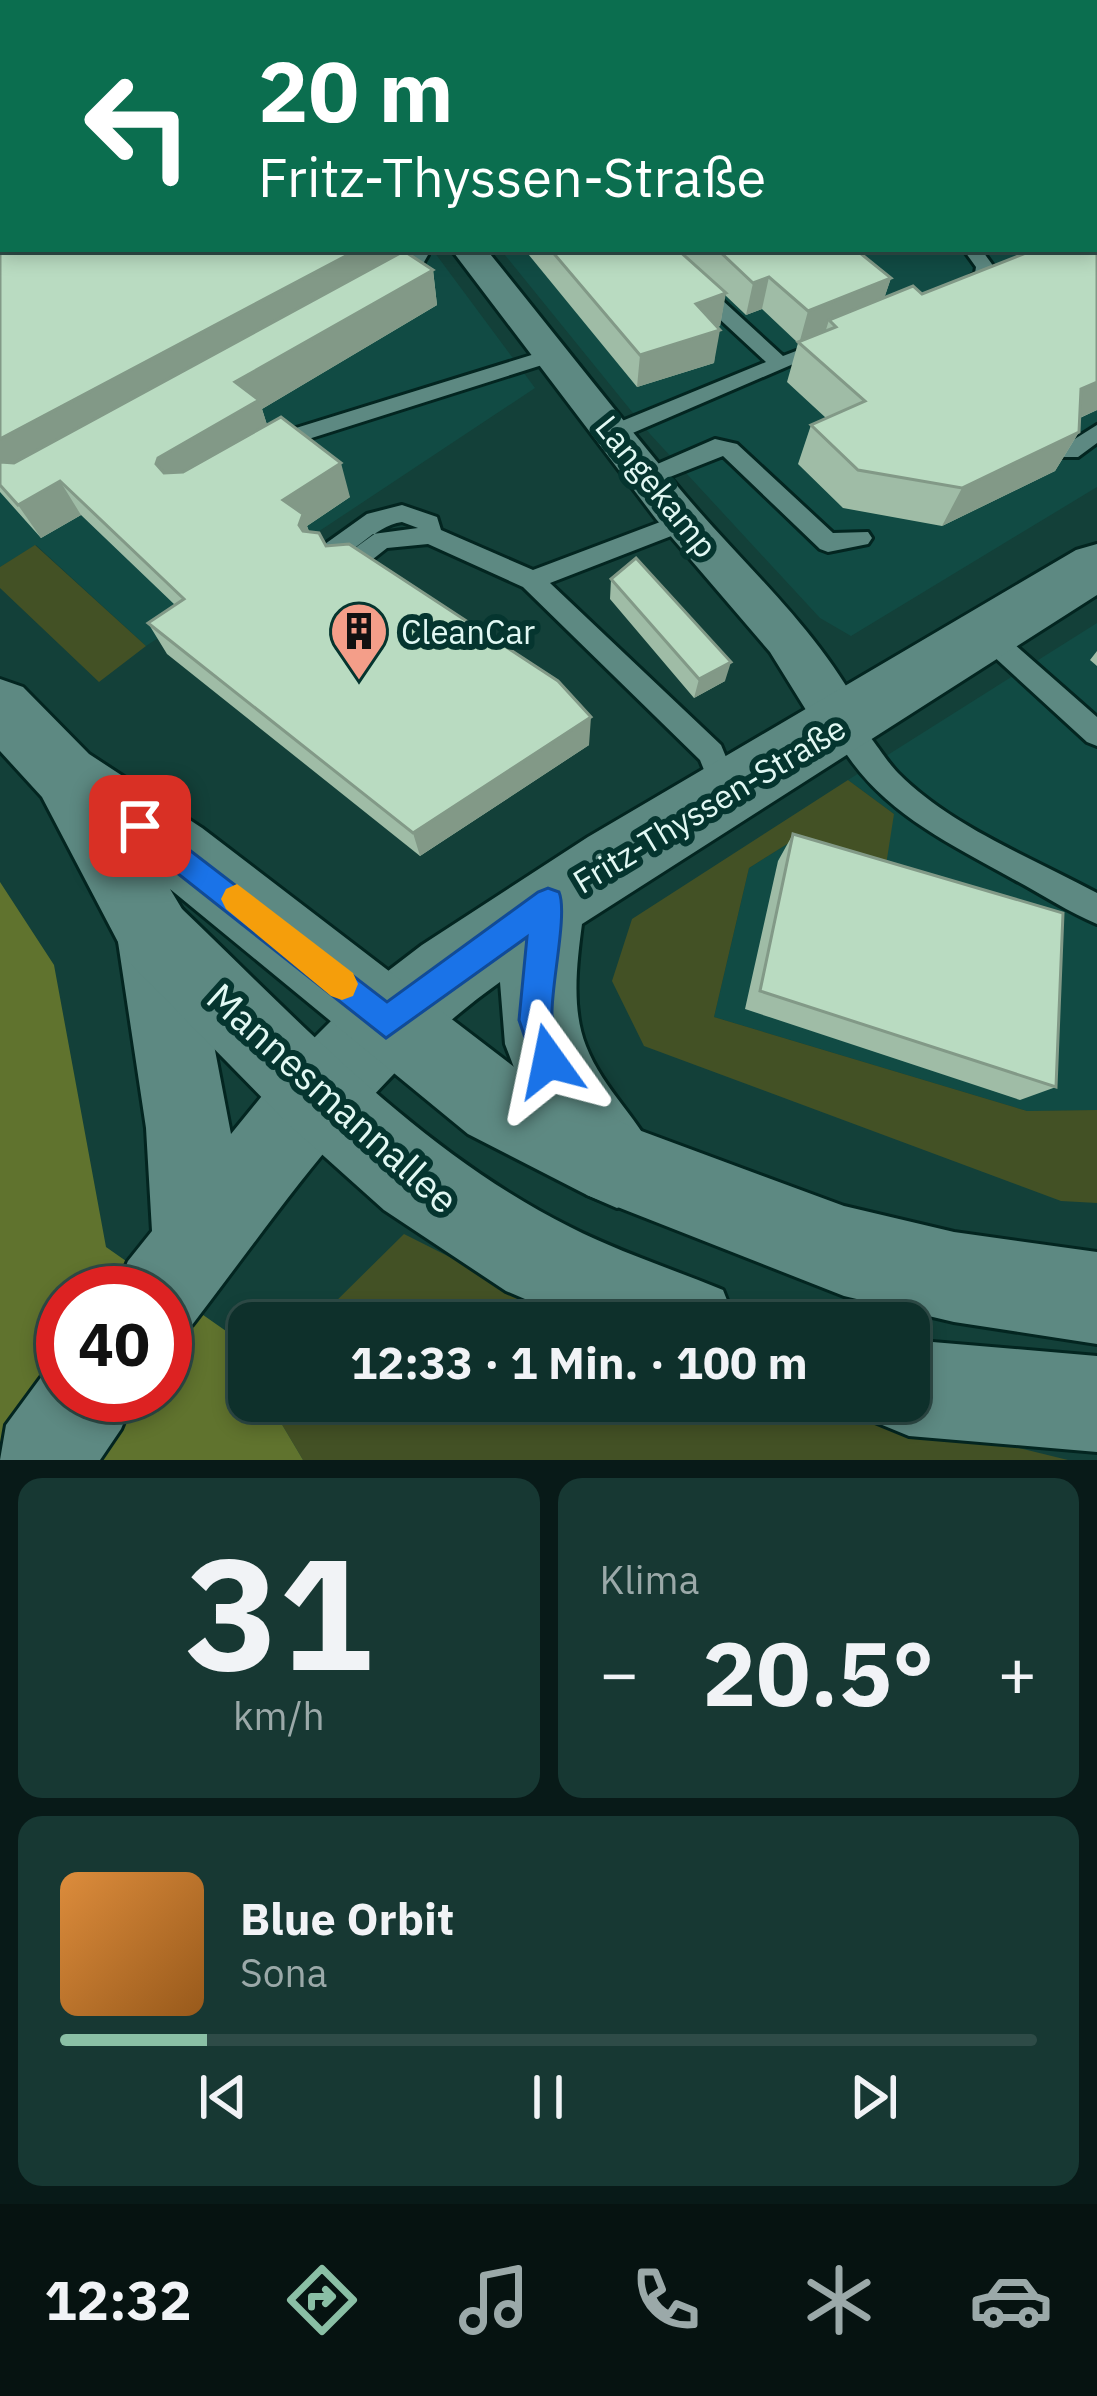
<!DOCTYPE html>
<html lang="de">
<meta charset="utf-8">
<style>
body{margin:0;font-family:"IBM Plex Sans",sans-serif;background:#173833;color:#f1f3f6;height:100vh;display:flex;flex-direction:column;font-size:45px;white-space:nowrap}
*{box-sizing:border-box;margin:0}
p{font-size:39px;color:#9ba9a9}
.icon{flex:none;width:66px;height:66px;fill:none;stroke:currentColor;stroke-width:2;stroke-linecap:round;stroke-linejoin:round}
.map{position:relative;height:1460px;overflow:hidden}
.drawer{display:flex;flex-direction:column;gap:18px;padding:18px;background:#081a18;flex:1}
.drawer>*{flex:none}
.hud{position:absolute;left:0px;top:0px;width:1098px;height:252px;box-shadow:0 6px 18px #0003,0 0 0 3px #2e4b47;background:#0b6e4f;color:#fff;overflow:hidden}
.speed{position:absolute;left:36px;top:1266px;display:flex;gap:24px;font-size:60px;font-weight:700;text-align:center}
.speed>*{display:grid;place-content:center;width:156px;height:156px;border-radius:50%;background:#0e302b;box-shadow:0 6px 18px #0003,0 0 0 3px #2e4b47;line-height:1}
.speed .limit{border:18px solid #d22;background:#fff;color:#111}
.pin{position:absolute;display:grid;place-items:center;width:102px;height:102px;color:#fff;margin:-51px;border-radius:24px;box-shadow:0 6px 18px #0006}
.me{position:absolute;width:132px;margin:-66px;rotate:348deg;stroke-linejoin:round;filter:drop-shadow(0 0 9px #0008)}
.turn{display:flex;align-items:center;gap:42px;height:252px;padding:0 60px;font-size:54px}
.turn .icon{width:156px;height:156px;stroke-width:2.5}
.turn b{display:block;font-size:84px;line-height:102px}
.big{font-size:90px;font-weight:700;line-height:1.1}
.drawer .tile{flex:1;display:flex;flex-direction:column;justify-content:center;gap:18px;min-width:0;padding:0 42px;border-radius:24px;background:#173833}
.drawer .dial{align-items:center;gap:0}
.dial b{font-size:156px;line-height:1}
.song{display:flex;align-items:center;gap:36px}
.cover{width:144px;height:144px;border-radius:18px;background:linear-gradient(135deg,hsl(30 70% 55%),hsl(30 70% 35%))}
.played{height:12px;border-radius:6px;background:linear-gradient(90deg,#8abfa5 15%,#2e4b47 15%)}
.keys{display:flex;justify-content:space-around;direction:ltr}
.heat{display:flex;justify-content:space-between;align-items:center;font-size:66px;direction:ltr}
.drawer .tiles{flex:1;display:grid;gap:18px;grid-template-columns:1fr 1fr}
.tile:last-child{grid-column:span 2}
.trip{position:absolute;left:228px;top:1302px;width:702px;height:120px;border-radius:24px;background:#0e302b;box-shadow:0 6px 18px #0003,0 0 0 3px #2e4b47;font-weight:700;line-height:120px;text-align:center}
.tabs{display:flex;height:192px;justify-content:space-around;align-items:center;background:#061311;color:#9ba9a9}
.tabs .icon{width:84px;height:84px}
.tabs .on{color:#8abfa5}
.tabs b{font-size:54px;color:#f1f3f6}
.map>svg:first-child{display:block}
.built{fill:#114b44}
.green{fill:#435125}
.forest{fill:#60732e;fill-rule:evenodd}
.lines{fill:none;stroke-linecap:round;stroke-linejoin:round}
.service-casing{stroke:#032520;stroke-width:6}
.minor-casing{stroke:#032520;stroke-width:6}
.tertiary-casing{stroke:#032520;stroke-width:6}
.secondary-casing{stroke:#032520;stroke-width:6}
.service{fill:#5d8982;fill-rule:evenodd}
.minor{fill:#5d8982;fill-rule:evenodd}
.tertiary{fill:#5d8982;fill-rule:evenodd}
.secondary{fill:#5d8982;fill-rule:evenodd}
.wall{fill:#9fbca6}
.shaded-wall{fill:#829987}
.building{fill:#b9dbc1;stroke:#829987;stroke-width:3}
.route{fill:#1a73e8;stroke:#114b97;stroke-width:3}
.slow{fill:#f59e0b}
.labels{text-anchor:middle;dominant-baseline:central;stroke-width:12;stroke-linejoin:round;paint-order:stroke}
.street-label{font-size:33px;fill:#e1f8f3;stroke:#05352f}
.poi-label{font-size:33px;fill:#e1f8f3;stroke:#05352f;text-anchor:start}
.near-street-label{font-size:39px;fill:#e1f8f3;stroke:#05352f}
</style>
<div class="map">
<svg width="1097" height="1460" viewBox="0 0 1097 1460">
<rect width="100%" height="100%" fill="#134039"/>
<path class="built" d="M 0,0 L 250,3 L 3,3 L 3,249 L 432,249 L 535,388 L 146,646 L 36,545 L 0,567 Z
M 500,249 L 1035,249 L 1097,290 L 1097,487 L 851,636 L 820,618 L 650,434 Z
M 1097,623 L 1097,1110 L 1027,1111 L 714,1017 L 749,868 L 792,841 L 894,814 L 848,780 Z"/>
<path class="green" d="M 35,545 L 146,646 L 99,682 L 0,588 L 0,567 Z
M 848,780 L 894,814 L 884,878 L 792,841 L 749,868 L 714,1017 L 1027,1111 L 1097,1110 L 1097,1203 L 1061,1201 L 644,1046 L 612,981 L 632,919 Z
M 404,1234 L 581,1323 L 270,1323 L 323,1314 Z
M 268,1401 L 829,1401 L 1068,1460 L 303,1460 Z"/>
<path class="forest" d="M 0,882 L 54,965 L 106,1247 L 226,1331 L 249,1369 L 249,1401 L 268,1401 L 303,1460 L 0,1460 ZM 63,1293 L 165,1293 L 165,1395 L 63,1395 Z"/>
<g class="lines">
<g class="service-casing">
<path id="service" d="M 37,0 L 66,0 L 35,3 Z
M 452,0 L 472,0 L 473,1 L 450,3 Z
M 3,6 L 3,14 L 0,15 L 0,7 Z
M 0,107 L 3,108 L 3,123 L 0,122 Z
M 405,249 L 424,249 L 428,255 C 418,273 407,291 383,288 L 383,280 L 400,271 L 410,255 Z
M 654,249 L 672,249 L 674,256 L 783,356 L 825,340 L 835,346 L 621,438 L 605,438 L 605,428 L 766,362 L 658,262 Z
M 963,249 L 981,249 L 994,267 L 991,280 L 960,296 L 951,290 L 975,273 L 976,267 Z
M 551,349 L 558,350 L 558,360 L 299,442 L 279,454 L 263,454 L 260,449 L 283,432 Z
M 1097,425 L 1097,443 L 1078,457 L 1062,457 L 1062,447 Z
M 715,439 L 737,444 L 833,533 L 868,532 L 872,538 L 868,544 L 828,552 L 820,549 L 723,456 L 647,486 L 636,478 L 639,472 Z
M 402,505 L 437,517 L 441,530 L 533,570 L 676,516 L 692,516 L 696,522 L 692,528 L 550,583 L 721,745 L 741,793 L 737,802 L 727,806 L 717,802 L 700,760 L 523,587 L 428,544 L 387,548 L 354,574 L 336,574 L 333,568 L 336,562 L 373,534 L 418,528 L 402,522 C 371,526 346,567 318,561 L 314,555 L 318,549 L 367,514 Z
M 988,626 L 997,629 L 1097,717 L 1097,746 L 1087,742 L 979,643 L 975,636 Z
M 842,713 C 864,720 881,756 898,773 C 952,827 1030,857 1097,893 L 1097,924 C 1068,912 1041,894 1013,879 C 938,837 869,806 829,724 L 832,716 Z"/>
</g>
<g class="minor-casing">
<path id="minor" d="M 261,0 L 287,0 L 289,3 L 263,3 Z
M 451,249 L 486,249 C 552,330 616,413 684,494 C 747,569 824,634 867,724 L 860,739 L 842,746 L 824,739 L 770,652 L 656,519 Z"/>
</g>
<g class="tertiary-casing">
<path id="tertiary" d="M 1097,544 L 1097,595 L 582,924 C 577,962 571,1009 586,1046 C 603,1090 642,1121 660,1165 L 647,1195 L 617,1208 L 587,1195 L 526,1099 L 505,1044 L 500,982 C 372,1073 286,1202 192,1325 L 165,1336 L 165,1293 L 114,1293 L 128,1261 L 152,1231 L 146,1128 L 117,935 L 128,909 L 155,898 L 182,909 L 193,935 L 231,1134 L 287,1065 L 358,994 L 422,945 L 588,837 L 1076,550 Z
M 63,1357 L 63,1395 L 135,1395 L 121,1429 L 100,1460 L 0,1460 L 6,1425 L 53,1361 Z"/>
</g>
<g class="secondary-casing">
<path id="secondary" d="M 0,679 L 23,687 L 89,754 L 202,828 L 526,1076 L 636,1129 L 844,1206 L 954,1232 L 1097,1252 L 1097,1344 L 954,1322 L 844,1296 L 587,1195 L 468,1134 L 170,889 L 182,909 C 302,1024 420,1152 570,1227 C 619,1252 672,1269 723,1290 L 736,1323 L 581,1323 L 506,1291 L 384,1210 L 287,1123 L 128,961 L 42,797 L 0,751 Z
M 909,1340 L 1097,1356 L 1097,1452 L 909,1436 L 875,1422 L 867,1401 L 909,1401 Z"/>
</g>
<use href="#service" class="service"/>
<use href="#minor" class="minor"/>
<use href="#tertiary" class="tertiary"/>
<use href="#secondary" class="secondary"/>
</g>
<path class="wall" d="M 771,0 L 1097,0 L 1097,410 L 1080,418 L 1079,432 L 1055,471 L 942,526 L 843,508 L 798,464 L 811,425 L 826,418 L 787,382 L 798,343 L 762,309 L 746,315 L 725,295 L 720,326 L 717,327 L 714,363 L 637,387 L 524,249 L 677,249 L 696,266 L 678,249 L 855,249 L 891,278 L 884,298 L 922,294 L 1095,249 L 1095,3 L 776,3 Z
M 0,203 L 402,252 L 433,270 L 437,305 L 262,409 L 267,425 L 350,497 L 307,526 L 309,531 L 589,745 L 420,856 L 167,654 L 148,623 L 175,605 L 81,515 L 41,538 L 0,492 Z
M 611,579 L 725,681 L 694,698 L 610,599 Z
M 1097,651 L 1097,666 L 1090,660 Z
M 793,834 L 1056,1087 L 1020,1100 L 745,1009 L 778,861 Z"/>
<path class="shaded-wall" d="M 321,0 L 368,0 L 351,3 L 322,3 Z
M 829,0 L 905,0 L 904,3 L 828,3 Z
M 359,249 L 402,249 L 403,258 L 0,475 L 0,439 Z
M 433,270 L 437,305 L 262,409 L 270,434 L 173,498 L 156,464 L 158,458 L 235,382 Z
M 769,277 L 762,309 L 746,315 L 753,283 Z
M 891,278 L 880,311 L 836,327 L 829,320 L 825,333 L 799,344 L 808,311 Z
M 726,293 L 720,326 L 691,337 L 696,304 Z
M 720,330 L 714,363 L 637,387 L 640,355 Z
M 1097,382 L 1097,410 L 1057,428 L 1081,389 Z
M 1079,432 L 1055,471 L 942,526 L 962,488 Z
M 341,463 L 350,497 L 307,526 L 314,547 L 283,500 Z
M 60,481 L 81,515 L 41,538 L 18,505 Z
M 731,662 L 725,681 L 694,698 L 699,679 Z
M 591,717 L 589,745 L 420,856 L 413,833 Z"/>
<path class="building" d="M 107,0 L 163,0 L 165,3 L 109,3 Z
M 641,0 L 710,0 L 713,3 L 644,3 Z
M 912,0 L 1097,0 L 1097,105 L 1095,107 L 1095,3 L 913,3 Z
M 1096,104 L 1097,105 L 1097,139 L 1095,138 Z
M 1097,183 L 1097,209 L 1095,208 L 1095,184 Z
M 3,202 L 3,249 L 359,249 L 0,439 L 0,203 Z
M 1097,225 L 1097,382 L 1081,389 L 1079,432 L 962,488 L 858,470 L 811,425 L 865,401 L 798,342 L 836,327 L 829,320 L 913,286 L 922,294 L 1036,249 L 1095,249 L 1095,226 Z
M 550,249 L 677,249 L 726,293 L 696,304 L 720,330 L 640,355 Z
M 717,249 L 855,249 L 891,278 L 808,311 L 769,277 L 753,283 Z
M 404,251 L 433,270 L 235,382 L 259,400 L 158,458 L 156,464 L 164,473 L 183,472 L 281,417 L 341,463 L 283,500 L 303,514 L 299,525 L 303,531 L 319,533 L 326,546 L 349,544 L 558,681 L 591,717 L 413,833 L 148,623 L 184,599 L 60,481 L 18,505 L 0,485 L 0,462 L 14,463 Z
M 636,558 L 731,662 L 699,679 L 611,579 Z
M 793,834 L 1063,913 L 1056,1087 L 760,991 Z"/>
<path class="route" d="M 140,812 L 387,1002 L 538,892 L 548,888 L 559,892 C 568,913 551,985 552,1015 C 553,1030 561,1047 566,1061 L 561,1073 L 549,1078 L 537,1073 L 519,1020 L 527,937 L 386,1038 L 129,835 L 125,826 L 129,816 Z"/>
<path class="slow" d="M 237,884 L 353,973 L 358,984 L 353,996 L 342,1000 L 331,996 L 226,909 L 221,899 L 226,889 Z"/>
<defs>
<g id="building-pin" transform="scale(3)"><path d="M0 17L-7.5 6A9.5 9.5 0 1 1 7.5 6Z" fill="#f49e89" stroke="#05352f"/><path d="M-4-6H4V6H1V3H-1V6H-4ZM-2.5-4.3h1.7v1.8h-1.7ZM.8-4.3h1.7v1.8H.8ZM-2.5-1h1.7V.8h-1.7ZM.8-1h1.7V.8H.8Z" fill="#111"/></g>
</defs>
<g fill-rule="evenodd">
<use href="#building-pin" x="359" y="631"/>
</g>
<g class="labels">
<g class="street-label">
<text transform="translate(657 486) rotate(51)">Langekamp</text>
<text transform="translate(709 804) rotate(-31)">Fritz-Thyssen-Straße</text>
</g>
<g class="poi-label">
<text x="401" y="631">CleanCar</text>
</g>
<g class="near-street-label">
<text transform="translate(333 1098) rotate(42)">Mannesmannallee</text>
</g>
</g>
</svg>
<div class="speed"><div class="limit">40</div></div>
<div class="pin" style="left:140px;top:826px;background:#d93025"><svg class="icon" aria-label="arrive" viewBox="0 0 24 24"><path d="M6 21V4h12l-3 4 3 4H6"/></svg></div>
<svg class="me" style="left:549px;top:1061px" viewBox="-20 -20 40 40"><path d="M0-17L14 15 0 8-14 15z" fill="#1a73e8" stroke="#fff" stroke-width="4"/></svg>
<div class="trip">12:33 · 1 Min. · 100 m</div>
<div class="hud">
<div class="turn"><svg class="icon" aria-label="left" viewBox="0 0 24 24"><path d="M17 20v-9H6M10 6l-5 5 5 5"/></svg><div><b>20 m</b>Fritz-Thyssen-Straße</div></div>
</div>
</div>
<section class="drawer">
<div class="tiles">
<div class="tile dial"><b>31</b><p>km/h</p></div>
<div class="tile"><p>Klima</p>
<div class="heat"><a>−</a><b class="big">20.5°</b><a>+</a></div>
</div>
<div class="tile">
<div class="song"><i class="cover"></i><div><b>Blue Orbit</b><p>Sona</p></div></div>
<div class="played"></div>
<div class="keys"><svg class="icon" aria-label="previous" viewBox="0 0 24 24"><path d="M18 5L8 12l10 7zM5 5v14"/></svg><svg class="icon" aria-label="pause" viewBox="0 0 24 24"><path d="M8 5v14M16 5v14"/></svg><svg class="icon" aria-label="next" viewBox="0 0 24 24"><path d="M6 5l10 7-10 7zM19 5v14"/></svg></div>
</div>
</div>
</section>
<nav class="tabs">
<b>12:32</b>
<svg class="icon on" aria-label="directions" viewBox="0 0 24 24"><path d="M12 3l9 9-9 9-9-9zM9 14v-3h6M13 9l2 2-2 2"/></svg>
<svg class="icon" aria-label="music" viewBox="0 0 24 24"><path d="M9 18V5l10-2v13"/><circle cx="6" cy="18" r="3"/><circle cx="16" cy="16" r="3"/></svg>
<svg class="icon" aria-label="phone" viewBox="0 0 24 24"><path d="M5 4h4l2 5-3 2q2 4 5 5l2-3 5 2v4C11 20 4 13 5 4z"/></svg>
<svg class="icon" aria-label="climate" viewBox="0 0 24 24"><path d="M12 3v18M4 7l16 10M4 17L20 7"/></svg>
<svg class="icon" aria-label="car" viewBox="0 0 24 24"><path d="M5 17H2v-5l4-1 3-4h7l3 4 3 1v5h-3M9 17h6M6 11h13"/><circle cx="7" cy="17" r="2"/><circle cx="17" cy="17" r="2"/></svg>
</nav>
